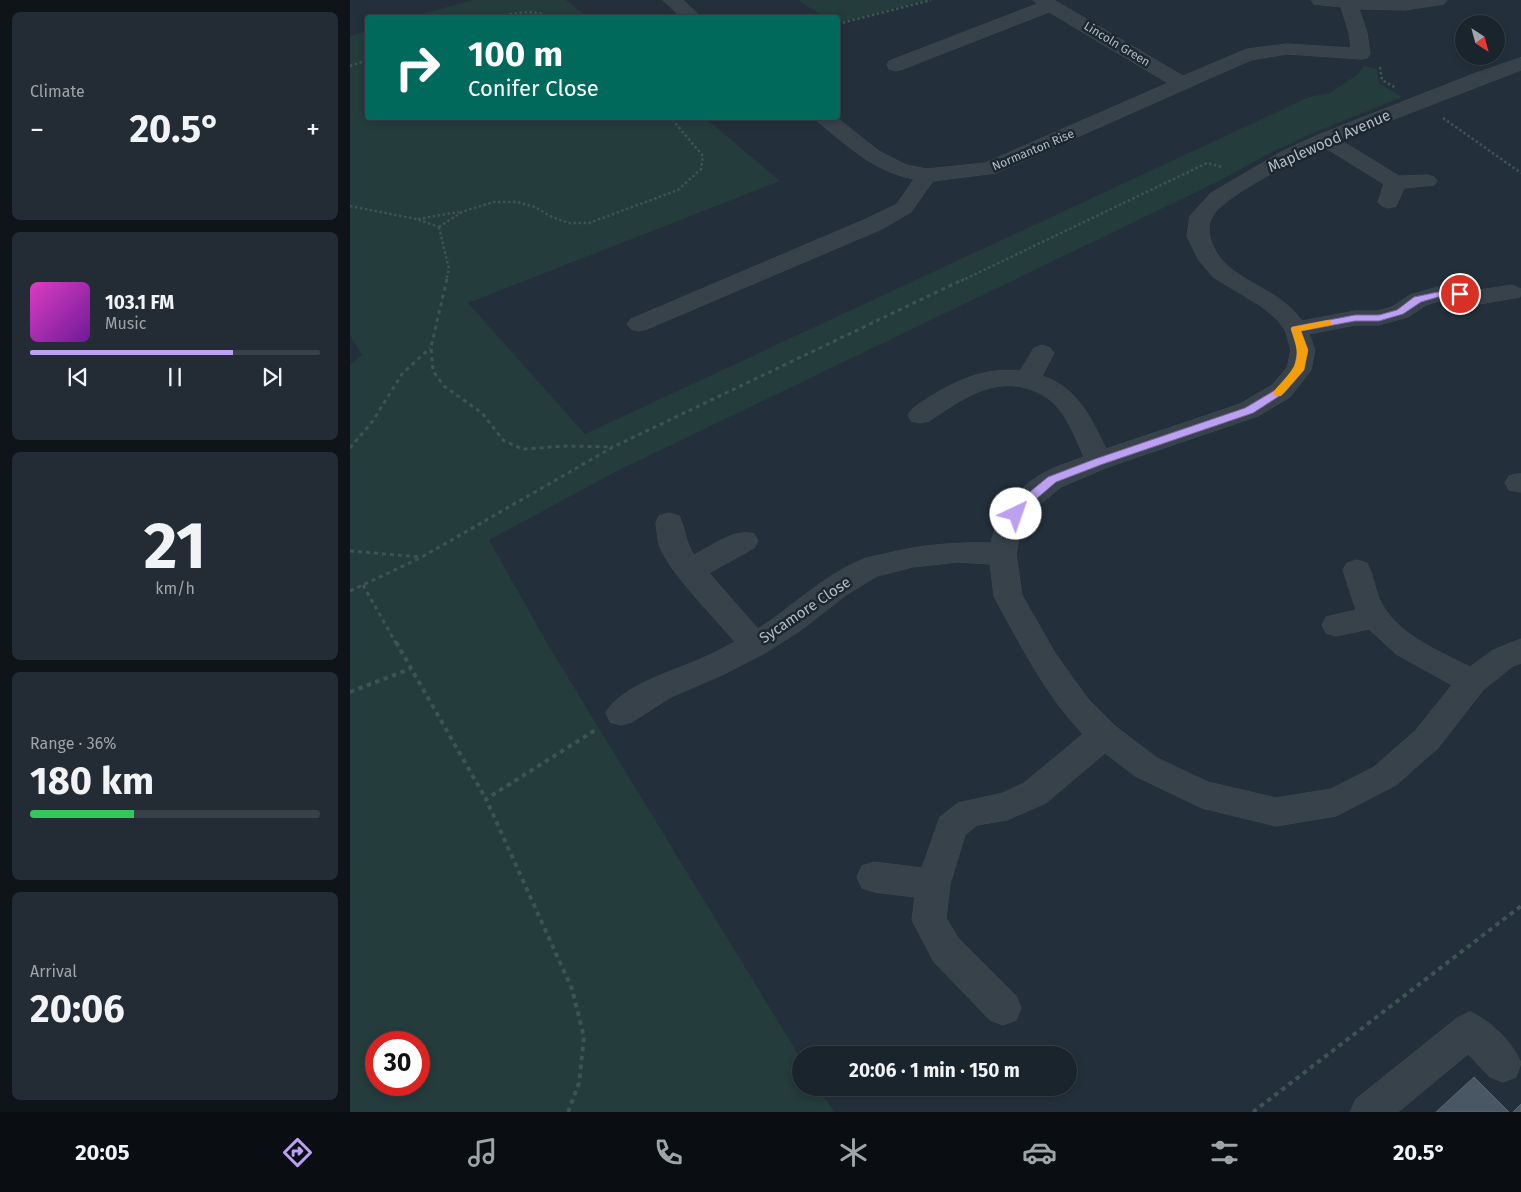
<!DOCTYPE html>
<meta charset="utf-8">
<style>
body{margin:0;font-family:"Fira Sans",sans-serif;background:#232c34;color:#f1f3f6;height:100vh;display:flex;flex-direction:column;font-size:19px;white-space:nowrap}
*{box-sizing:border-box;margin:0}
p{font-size:16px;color:#9fa4a9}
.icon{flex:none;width:28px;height:28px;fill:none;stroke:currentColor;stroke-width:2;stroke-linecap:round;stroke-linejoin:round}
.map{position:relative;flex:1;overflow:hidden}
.sheet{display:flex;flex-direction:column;gap:12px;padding:12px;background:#0e1418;width:350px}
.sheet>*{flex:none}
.hud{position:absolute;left:15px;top:15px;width:475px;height:105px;border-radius:5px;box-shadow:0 2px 8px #0003,0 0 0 1px #384148;background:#00695c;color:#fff;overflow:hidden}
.needle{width:32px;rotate:144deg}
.controls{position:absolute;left:1105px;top:15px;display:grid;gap:10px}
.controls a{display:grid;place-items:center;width:50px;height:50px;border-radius:50%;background:#1a242c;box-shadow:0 2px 8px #0003,0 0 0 1px #384148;font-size:25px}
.speed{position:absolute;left:15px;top:1031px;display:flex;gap:10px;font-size:25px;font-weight:700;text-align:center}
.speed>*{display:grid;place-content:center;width:65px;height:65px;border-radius:50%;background:#1a242c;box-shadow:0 2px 8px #0003,0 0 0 1px #384148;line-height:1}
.speed .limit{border:8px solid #d22;background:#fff;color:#111}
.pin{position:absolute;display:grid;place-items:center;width:42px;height:42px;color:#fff;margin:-21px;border:2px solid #fff;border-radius:50%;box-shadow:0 1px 5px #0007}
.me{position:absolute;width:55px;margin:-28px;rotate:42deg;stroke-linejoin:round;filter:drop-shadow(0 0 4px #0008)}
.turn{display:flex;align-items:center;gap:18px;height:105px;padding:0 20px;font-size:22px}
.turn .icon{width:65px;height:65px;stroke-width:2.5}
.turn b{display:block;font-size:35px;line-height:42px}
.big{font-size:38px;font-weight:700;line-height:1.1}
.sheet .widget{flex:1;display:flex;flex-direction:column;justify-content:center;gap:8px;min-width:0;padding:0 18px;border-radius:8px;background:#232c34}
.sheet .dial{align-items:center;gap:0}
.dial b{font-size:65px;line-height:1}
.song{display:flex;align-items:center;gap:15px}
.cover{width:60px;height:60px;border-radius:8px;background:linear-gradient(135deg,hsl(310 70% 55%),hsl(280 70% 35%))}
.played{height:5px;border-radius:2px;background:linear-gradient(90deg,#bca0f2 70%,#384148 70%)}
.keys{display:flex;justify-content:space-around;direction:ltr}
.heat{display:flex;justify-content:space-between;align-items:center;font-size:28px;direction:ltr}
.charge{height:8px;border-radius:4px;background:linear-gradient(90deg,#34c759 36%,#384148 0)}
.trip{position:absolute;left:442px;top:1046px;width:285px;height:50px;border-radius:25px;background:#1a242c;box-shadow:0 2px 8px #0003,0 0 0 1px #384148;font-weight:700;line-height:50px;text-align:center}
.tab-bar{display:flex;height:80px;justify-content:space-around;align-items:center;background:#0a0e12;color:#9fa4a9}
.tab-bar .icon{width:35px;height:35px}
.tab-bar .active{color:#bca0f2}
.tab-bar b{font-size:22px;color:#f1f3f6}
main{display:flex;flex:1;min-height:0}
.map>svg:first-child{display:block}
.green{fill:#253c3c;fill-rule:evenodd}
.building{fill:#485763;stroke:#586773}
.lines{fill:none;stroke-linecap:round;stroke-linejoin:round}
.minor-casing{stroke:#404b54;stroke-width:1}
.path-far2{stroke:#3e5454;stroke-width:2.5;stroke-dasharray:2.5 2.5;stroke-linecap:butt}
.path-far1{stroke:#3e5454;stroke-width:3;stroke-dasharray:4 4;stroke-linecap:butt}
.path{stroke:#3e5454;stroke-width:4;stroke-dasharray:4.5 4.5;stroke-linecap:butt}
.minor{fill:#37424b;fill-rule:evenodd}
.route{fill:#bca0f2;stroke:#7a689d}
.slow{fill:#f59e0b}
.labels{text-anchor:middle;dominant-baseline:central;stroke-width:5;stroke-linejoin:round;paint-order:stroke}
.far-street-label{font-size:12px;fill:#b2bcc7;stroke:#1c2730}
.street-label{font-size:15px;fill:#b2bcc7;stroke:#1c2730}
</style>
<main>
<section class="sheet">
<div class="widget"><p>Climate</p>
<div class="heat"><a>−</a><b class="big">20.5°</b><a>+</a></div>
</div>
<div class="widget">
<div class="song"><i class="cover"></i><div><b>103.1 FM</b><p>Music</p></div></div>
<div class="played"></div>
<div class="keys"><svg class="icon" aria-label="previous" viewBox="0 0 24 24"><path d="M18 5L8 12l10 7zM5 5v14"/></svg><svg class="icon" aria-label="pause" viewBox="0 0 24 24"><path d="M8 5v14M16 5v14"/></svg><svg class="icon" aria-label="next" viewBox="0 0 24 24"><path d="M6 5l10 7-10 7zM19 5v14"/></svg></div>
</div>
<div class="widget dial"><b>21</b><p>km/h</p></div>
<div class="widget"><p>Range · 36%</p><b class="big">180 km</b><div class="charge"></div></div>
<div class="widget"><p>Arrival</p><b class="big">20:06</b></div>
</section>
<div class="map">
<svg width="1171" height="1112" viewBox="0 0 1171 1112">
<rect width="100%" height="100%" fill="#23303b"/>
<path class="green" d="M 122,0 L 216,0 L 237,17 L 62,17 Z
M 448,0 L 576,0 L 488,23 L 488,18 L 474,17 Z
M 17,31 L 18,118 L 355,118 L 430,181 L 118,303 L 235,434 L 959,97 L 980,93 L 1007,75 L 1014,66 L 1027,69 L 1029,83 L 1052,97 L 968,131 L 918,154 L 865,183 L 267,471 L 139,540 L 198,645 L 451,1059 L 451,1088 L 469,1088 L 484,1112 L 0,1112 L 0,365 L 12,355 L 0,335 L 0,36 ZM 26,1042 L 69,1042 L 69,1085 L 26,1085 Z"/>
<path class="building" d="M 1124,1077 L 1159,1112 L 1086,1112 Z
M 1171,1104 L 1171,1112 L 1163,1112 Z"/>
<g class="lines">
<g class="minor-casing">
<path id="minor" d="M 313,0 L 333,0 L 352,18 L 333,18 Z
M 683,0 L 704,0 L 833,76 L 897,49 L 937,44 L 1001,48 L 999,33 L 991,7 L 964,4 L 961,0 L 1097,0 L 1094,4 L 1055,10 L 1009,9 L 1017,33 L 1020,54 L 1017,58 L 1011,59 L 937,54 L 901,60 L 646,173 L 583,181 L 561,212 L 532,229 L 297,329 L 289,331 L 281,329 L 277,324 L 281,319 L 516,219 L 547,204 L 564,179 C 525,172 498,146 468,122 L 466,118 L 487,118 L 529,151 L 556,165 L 577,169 L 635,163 L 818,83 L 699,12 L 553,69 L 546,71 L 539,69 L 537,65 L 539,61 L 687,4 Z
M 1171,58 L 1171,70 L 990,140 L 1049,176 L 1077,175 L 1084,177 L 1087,181 L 1084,185 L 1054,188 L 1046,206 L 1039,208 L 1032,206 L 1028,202 L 1034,184 L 974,147 C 951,158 872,196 862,217 C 853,233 866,257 879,267 C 903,287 933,294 952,321 L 1005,311 L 1028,311 L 1042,307 L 1060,295 L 1088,287 L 1129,290 L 1162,285 L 1171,289 L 1170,297 L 1129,304 L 1089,301 L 1076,305 L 1058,317 L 1029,325 L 1005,325 L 959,334 L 965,350 L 961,370 L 940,397 L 908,416 L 758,467 L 711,487 L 683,510 L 671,528 L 666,554 L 672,595 L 705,653 L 738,699 L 765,726 L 807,758 L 858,782 L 926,798 L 981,789 L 1024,767 L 1066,730 L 1102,685 L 1046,654 L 1019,629 L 986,636 L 976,633 L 972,625 L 976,617 L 1006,610 L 993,570 L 997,563 L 1007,560 L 1017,563 C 1024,576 1025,593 1033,606 C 1051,636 1090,652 1120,667 L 1143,650 L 1171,639 L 1171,663 L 1163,666 L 1133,690 L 1088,748 L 1046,785 L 986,816 L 926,826 L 852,808 L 785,776 L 755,753 L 696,803 L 657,820 L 627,825 L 615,835 L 600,884 L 596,918 L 608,938 L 666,996 L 671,1008 L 666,1020 L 653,1025 L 640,1020 L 584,962 L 562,920 L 565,897 L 524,892 L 512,888 L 507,877 L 512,866 L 524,862 L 572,868 L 590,817 L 608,803 L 653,793 L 674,783 L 733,734 C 697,697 673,649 648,604 L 644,596 L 640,564 L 608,562 L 563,567 L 527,576 L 496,595 L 451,630 L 415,653 L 374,674 L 321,697 L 282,722 L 271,725 L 260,722 L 256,713 C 269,686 327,670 353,658 C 364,653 375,647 385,642 C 364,617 325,578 311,550 C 308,542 307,532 306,523 L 309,516 L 319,513 L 329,516 C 336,530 335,542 344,555 C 362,546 384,528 404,534 L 408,541 L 404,548 L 359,573 L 408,629 C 442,607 472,577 509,561 C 517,557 526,556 535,554 C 570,545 604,542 641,543 C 647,515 667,487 694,473 C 706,466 721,462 734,457 C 727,441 720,423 709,409 C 703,401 694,395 685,391 C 644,374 611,400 579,421 L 570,423 L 561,421 L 558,415 C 562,407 571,403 578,398 C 607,380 636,367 670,371 L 684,348 L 692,345 L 700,348 L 704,353 L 692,376 C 727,387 741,418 756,449 L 890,404 L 922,385 L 937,368 L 941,350 L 935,330 L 928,320 L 911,306 L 863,277 L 848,259 L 837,236 L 840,216 L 861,193 L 933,151 L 968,135 L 1126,73 Z
M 1168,474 L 1171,474 L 1171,492 L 1159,490 L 1155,483 L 1159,476 Z
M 1120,1012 C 1141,1021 1162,1042 1171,1063 L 1166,1077 L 1153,1082 L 1140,1077 L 1118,1054 L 1048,1112 L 1000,1112 L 1006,1099 L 1107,1018 Z"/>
</g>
<path class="path-far2" d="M 145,18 C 164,13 184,8 202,18
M 488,24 L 581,0
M 0,66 L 18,60
M 1030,67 L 1032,80 L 1046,88
M 1093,118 L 1171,173
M 0,206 L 66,219 L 89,227
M 68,219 L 109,212
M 89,227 L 99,269 L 96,281
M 89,227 L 112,212 L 143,202 L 167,202 L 185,207 L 202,217 L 218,223 L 239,223 L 328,190 L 351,169 L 353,156 L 321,118
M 611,281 L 857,163 L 872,167"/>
<path class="path-far1" d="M 97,279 L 81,347 L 83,371 L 94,386 L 132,413 L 153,440 L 172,449 L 219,446 L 263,447
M 0,448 L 22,422 L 52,374 L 80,348
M 0,551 L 71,557
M 13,585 L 46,643
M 0,591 L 72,557 L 263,447 L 614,279"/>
<path class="path" d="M 46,642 L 136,799
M 0,692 L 60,669
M 218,1112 L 229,1083 L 234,1037 L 222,989 L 136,799 L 247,729
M 903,1112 L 1171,906"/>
<use href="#minor" class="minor"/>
</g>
<path class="route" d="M 1088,292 L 1110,292 L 1115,294 L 1110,297 L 1088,297 L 1071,302 L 1053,314 L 1029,321 L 1005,321 L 951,331 L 958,350 L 954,370 L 934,393 L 903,413 L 753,464 L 706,482 L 678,506 L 670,517 L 662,517 L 660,514 L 670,500 L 698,477 L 745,459 L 895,408 L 927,389 L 944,369 L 948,350 L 941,329 L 942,327 L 1005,315 L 1029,315 L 1047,310 L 1064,297 Z"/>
<path class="slow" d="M 978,320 L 981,321 L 981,325 L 951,331 L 958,350 L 954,370 L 931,396 L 924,396 L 924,391 C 946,366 953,363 941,329 L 942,327 Z"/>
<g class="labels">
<g class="far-street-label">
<text transform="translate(767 44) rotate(31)">Lincoln Green</text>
<text transform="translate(683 150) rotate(-23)">Normanton Rise</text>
</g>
<g class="street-label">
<text transform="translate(979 141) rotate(-24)">Maplewood Avenue</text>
<text transform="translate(455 610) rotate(-34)">Sycamore Close</text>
</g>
</g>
</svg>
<div class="controls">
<a><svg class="needle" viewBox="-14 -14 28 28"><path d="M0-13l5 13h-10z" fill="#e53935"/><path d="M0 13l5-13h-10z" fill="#9fa4a9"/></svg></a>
</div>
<div class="speed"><div class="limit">30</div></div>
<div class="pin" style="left:1110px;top:294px;background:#d93025"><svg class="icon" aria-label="arrive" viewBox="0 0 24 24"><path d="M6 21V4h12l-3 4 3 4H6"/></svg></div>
<svg class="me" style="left:666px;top:514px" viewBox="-20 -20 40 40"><circle r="19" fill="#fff"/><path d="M0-13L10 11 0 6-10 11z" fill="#bca0f2"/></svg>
<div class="trip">20:06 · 1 min · 150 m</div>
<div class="hud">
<div class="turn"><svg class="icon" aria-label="right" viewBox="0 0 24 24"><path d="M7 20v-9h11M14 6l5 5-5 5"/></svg><div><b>100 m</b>Conifer Close</div></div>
</div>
</div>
</main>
<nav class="tab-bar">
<b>20:05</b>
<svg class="icon active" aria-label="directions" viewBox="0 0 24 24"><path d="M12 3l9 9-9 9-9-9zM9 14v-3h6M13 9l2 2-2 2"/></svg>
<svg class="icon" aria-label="music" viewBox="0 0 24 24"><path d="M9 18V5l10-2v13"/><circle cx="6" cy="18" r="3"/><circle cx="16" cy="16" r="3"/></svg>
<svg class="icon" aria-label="phone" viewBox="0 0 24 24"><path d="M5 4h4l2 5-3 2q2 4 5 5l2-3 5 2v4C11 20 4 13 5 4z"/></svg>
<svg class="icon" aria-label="climate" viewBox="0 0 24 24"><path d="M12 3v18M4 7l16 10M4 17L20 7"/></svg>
<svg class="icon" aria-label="car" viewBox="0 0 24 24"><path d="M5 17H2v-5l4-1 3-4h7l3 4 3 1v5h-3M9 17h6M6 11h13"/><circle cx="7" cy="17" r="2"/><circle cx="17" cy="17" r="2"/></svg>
<svg class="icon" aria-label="filters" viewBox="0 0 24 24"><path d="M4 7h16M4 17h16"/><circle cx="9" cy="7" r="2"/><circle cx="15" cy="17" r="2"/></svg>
<b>20.5°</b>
</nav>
